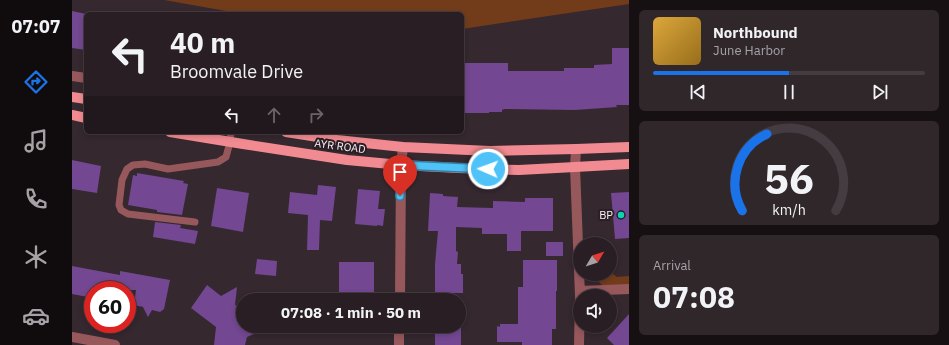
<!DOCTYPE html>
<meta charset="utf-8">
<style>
body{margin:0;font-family:"IBM Plex Sans",sans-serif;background:#30272b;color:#f1f3f6;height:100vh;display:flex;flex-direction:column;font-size:15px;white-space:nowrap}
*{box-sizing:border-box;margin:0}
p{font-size:13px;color:#a5a2a6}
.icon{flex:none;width:22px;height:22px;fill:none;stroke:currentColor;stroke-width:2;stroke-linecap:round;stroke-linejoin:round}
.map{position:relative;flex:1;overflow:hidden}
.sheet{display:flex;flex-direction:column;gap:10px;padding:10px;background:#161013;width:320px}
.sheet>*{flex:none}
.hud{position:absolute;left:12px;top:12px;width:380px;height:122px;border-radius:6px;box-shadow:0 2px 6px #0003,0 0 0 1px #443c41;background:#281e23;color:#f1f3f6;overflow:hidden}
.needle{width:26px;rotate:51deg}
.buttons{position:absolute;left:501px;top:237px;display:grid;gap:8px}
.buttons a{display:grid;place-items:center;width:44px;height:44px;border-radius:50%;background:#281e23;box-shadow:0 2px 6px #0003,0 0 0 1px #443c41;font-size:20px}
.speed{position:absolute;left:12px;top:281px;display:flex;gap:8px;font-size:20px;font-weight:700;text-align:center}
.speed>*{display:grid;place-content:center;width:52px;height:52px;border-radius:50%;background:#281e23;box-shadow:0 2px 6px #0003,0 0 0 1px #443c41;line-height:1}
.speed .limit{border:6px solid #d22;background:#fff;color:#111}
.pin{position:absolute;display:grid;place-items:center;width:34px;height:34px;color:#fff;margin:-41px -17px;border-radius:50% 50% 50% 0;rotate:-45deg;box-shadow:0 0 4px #0007}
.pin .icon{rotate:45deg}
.me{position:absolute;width:44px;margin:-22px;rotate:272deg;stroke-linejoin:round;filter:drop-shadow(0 0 3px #0008)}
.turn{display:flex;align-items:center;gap:14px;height:84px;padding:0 20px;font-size:18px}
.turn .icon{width:52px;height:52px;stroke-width:2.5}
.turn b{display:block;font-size:28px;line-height:34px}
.lanes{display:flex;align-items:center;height:38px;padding:0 20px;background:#0003;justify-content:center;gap:20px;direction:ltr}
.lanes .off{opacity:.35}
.big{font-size:30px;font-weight:800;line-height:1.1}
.sheet .widget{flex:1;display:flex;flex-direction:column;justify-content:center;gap:6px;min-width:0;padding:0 14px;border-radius:6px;background:#30272b}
.sheet .dial{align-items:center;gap:0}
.dial svg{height:104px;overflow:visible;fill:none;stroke:#443c41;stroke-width:7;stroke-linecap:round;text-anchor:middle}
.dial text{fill:#f1f3f6;stroke:none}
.song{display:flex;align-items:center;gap:12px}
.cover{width:48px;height:48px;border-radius:6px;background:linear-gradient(135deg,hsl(40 70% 55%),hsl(40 70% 35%))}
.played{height:4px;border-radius:2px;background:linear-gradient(90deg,#1a73e8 50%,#443c41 50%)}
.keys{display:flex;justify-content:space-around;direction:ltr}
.trip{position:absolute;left:164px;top:293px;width:230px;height:40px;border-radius:20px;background:#281e23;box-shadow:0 2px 6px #0003,0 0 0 1px #443c41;font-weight:800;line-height:40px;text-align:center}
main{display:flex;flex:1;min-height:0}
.dock{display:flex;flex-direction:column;width:72px;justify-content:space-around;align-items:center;background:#100c0e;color:#a5a2a6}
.dock .icon{width:28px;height:28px}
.dock .on{color:#1a73e8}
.dock b{font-size:18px;color:#f1f3f6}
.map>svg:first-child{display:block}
.green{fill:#723c1a}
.building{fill:#734791}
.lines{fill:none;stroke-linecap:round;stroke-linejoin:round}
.service{stroke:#97585c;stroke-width:7}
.minor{stroke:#97585c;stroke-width:10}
.tertiary{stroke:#97585c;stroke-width:10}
.primary{stroke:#f28b91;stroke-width:10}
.route-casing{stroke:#337fa1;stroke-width:10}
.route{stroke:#4fc3f7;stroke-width:7}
.poi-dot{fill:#08d5b5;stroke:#2b1e25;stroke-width:1.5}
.labels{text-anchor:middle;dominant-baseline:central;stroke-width:4;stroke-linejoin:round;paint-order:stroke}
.street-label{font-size:11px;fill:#f9f0f5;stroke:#2b1e25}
.poi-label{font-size:11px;fill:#f9f0f5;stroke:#2b1e25;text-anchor:end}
</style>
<main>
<nav class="dock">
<b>07:07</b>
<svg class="icon on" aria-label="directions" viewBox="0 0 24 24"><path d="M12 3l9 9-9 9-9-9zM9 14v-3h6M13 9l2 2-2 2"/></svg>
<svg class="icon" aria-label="music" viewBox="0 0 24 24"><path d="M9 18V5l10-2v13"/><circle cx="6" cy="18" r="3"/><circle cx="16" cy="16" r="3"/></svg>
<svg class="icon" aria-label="phone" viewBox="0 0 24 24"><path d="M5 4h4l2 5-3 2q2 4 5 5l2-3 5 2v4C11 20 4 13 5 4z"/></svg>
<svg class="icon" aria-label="climate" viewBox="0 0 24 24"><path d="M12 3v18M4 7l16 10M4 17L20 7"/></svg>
<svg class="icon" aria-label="car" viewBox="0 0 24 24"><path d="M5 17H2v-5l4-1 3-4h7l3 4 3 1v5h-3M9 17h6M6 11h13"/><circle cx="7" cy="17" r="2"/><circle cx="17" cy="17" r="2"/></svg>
</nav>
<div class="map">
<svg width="557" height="345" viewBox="0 0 557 345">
<rect width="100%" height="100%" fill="#35282f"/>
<path class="green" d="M 92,0 L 557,0 L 557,4 L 390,29 L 390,14 L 171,14 Z
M 538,272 L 545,277 L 557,276 L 557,285 L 532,287 L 520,275 L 520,274 L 538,274 Z"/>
<path class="building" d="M 0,11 L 14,14 L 14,50 L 0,48 Z
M 540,48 L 557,48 L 557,105 L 544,105 L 545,107 L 503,110 L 432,109 L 430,110 L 430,112 L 417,112 L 417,113 L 390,113 L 390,63 L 436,63 L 436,71 L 492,71 L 492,68 L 522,68 L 522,65 L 540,64 Z
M 0,160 L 29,166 L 25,193 L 0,189 Z
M 65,173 L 112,181 L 111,183 L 116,184 L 110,215 L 85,212 L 85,210 L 56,205 L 61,175 L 65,176 Z
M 246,185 L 264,187 L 260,221 L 248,220 L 247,250 L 235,250 L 236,215 L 216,213 L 218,192 L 245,195 Z
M 145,188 L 177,193 L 171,232 L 139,226 Z
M 286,189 L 308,191 L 306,209 L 313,209 L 311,226 L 305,225 L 305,226 L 283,224 Z
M 557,192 L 557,238 L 543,239 L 539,193 Z
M 358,193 L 371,194 L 371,196 L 386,197 L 385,207 L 421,208 L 421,201 L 453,202 L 453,198 L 481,198 L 481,231 L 449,231 L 449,251 L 435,251 L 435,234 L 410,234 L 410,228 L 384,227 L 384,251 L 386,252 L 385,264 L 389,264 L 389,274 L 391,274 L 391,293 L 363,293 L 363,264 L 366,231 L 356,231 Z
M 83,222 L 109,225 L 108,228 L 126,231 L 123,244 L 81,237 Z
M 474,242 L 491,242 L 491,256 L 474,256 Z
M 185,259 L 205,261 L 204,276 L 183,274 Z
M 451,260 L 485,260 L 485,291 L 484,291 L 484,329 L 480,329 L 480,345 L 450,345 L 450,342 L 425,342 L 425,326 L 428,327 L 428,324 L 446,324 L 446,287 L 451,287 Z
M 267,262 L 302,262 L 302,300 L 267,300 Z
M 0,266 L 48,275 L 48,271 L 98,280 L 92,309 L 88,312 L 80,310 L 76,317 L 71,307 L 62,305 L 64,290 L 21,290 L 21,298 L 0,294 Z
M 135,285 L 149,296 L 165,287 L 163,305 L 171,308 L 171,326 L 199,326 L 175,337 L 173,345 L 142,345 L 144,327 L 119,308 Z
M 557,314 L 557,345 L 542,345 L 535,338 Z
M 363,326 L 389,326 L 389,345 L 363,345 Z"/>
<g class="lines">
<path class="service" d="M 123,222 L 56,214 L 49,210 L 47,205 L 50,180 L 55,169 L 61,165 L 73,164 L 96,169 L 146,162 L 154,157 L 158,142 L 159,132"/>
<path class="minor" d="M 0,76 L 14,78
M 504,149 L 503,167 L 508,296
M 508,291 L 557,289
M 0,337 L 43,345
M 507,345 L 508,298"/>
<path class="tertiary" d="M 328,300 L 329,165 L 331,147
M 327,345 L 327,326"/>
<path class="primary" d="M 0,97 L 14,99
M 0,115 L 14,118
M 98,132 L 171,144 L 275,160 L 329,165 L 386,168 L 447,170 L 503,167 L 557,164
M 214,132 L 265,140 L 331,147 L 418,151 L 504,149 L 557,147"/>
</g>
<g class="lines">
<g class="route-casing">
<path id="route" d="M 328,196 L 329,165 L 416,169"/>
</g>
<use href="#route" class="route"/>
</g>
<circle class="poi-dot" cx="549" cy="215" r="4"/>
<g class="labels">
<g class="street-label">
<text transform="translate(268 146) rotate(7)">AYR ROAD</text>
</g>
<g class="poi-label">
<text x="541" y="215">BP</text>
</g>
</g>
</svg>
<div class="buttons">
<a><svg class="needle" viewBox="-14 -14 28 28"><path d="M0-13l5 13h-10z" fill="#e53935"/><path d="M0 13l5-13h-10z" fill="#a5a2a6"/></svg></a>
<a><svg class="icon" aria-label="sound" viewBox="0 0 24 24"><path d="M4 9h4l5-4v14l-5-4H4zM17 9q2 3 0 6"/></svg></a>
</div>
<div class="speed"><div class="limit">60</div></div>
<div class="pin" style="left:328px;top:196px;background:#d93025"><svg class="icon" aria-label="arrive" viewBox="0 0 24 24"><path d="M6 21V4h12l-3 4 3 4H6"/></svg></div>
<svg class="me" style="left:416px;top:169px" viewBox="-20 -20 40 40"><circle r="17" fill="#4fc3f7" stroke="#fff" stroke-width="3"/><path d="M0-11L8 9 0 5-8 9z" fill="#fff"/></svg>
<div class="trip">07:08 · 1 min · 50 m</div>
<div class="hud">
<div class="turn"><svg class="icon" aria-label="left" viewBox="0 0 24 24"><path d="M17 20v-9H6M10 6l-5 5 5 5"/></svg><div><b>40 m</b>Broomvale Drive</div></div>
<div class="lanes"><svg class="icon" aria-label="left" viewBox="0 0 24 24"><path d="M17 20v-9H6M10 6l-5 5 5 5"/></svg><svg class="icon off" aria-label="ahead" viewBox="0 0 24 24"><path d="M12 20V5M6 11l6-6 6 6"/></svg><svg class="icon off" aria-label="right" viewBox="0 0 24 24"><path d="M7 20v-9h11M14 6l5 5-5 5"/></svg></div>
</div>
</div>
<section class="sheet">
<div class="widget">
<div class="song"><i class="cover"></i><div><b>Northbound</b><p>June Harbor</p></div></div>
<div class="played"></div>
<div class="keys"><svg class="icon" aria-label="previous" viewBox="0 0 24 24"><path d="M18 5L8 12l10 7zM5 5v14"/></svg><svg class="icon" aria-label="pause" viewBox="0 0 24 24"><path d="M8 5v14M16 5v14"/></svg><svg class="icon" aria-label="next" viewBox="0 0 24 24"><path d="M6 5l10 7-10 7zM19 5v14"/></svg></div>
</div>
<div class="widget dial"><svg viewBox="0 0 100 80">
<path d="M14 69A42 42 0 1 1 86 69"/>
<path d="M14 69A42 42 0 0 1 33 10" stroke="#1a73e8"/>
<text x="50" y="56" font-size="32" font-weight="700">56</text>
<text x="50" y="72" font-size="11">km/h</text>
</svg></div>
<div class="widget"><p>Arrival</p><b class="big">07:08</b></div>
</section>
</main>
